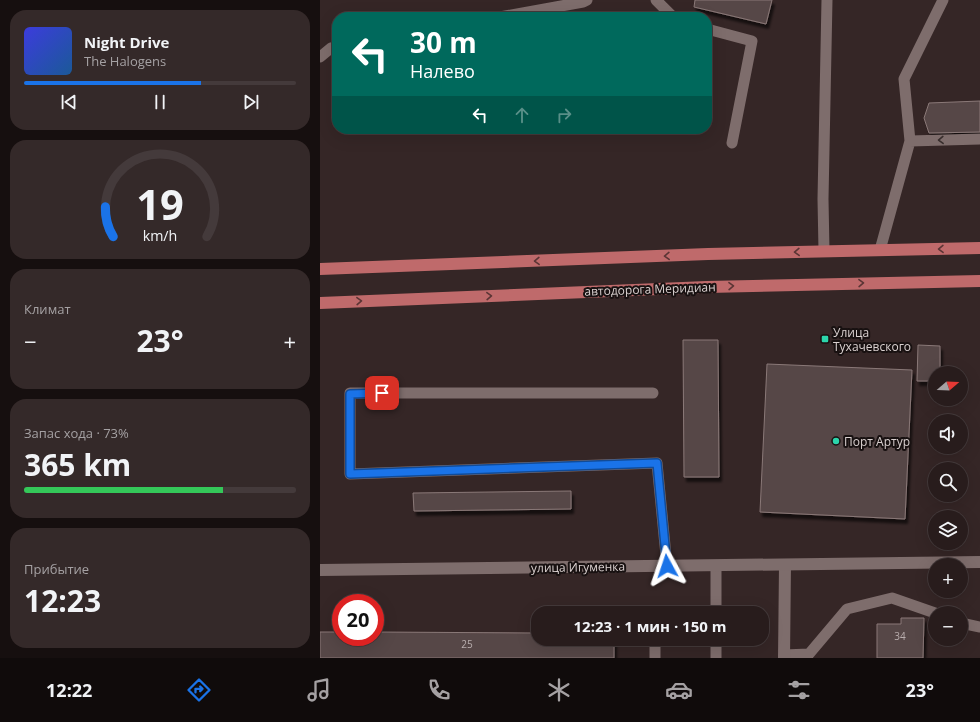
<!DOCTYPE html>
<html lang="ru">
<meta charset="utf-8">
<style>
body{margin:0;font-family:"Open Sans",sans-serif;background:#342929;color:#f1f3f6;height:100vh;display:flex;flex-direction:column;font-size:15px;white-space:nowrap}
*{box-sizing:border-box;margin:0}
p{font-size:13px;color:#a5a1a3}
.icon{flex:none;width:22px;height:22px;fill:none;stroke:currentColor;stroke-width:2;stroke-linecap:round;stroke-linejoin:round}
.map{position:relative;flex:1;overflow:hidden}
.panel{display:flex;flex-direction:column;gap:10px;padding:10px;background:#160f0f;width:320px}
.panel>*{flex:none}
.top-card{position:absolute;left:12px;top:12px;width:380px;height:122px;border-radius:16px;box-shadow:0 4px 16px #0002,0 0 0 1px #443a3b;background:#00695c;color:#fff;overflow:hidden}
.needle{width:26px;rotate:71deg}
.controls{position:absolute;left:608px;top:366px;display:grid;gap:8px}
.controls a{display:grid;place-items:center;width:40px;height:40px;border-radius:50%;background:#281c1c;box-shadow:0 4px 16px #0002,0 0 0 1px #443a3b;font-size:20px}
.speed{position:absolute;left:12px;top:594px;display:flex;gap:8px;font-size:20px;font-weight:700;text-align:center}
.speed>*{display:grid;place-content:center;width:52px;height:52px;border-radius:50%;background:#281c1c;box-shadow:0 4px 16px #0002,0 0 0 1px #443a3b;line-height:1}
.speed .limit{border:6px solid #d22;background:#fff;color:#111}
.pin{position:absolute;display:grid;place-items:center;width:34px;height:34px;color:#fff;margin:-17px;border-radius:8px;box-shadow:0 2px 6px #0006}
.me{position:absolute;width:44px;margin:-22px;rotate:355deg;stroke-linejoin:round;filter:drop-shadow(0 0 3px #0008)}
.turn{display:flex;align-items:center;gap:14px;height:84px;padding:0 12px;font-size:18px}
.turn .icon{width:52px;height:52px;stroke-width:2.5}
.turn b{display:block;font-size:28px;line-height:34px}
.lanes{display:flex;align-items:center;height:38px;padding:0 12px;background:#0003;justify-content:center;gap:20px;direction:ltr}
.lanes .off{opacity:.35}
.big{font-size:30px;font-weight:700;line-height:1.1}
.panel .card{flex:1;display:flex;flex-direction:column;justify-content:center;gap:6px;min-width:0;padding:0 14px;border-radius:16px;background:#342929}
.panel .dial{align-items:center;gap:0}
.dial svg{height:104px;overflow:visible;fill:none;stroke:#443a3b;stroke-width:7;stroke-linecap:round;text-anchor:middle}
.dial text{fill:#f1f3f6;stroke:none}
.song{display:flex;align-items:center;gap:12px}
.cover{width:48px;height:48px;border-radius:6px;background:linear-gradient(135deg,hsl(240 70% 55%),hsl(210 70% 35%))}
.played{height:4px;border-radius:2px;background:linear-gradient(90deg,#1a73e8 65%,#443a3b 65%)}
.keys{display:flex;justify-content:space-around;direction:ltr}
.heat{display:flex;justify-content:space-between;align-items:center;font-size:22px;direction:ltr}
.charge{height:6px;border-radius:3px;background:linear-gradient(90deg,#34c759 73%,#443a3b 0)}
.trip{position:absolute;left:211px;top:606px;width:238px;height:40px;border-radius:16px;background:#281c1c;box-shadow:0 4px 16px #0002,0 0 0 1px #443a3b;font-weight:700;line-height:40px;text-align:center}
.dock{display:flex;height:64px;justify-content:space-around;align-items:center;background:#100b0b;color:#a5a1a3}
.dock .icon{width:28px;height:28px}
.dock .selected{color:#1a73e8}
.dock b{font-size:18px;color:#f1f3f6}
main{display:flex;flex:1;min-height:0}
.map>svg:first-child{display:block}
.building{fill:#574747;stroke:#8a7978;filter:url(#shadow)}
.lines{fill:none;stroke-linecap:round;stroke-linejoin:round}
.lane{stroke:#7e6d6c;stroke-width:11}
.street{stroke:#7e6d6c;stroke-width:12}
.secondary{stroke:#7e6d6c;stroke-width:12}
.primary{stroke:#bf6a6b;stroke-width:12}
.oneway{stroke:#372d2c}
.oneway2{stroke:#5b3535}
.route-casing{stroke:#114b97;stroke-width:10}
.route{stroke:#1a73e8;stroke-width:7}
.poi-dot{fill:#2cd5ab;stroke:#181111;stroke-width:1.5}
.labels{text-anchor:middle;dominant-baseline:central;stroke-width:4;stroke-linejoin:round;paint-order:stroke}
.number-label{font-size:10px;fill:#b9aeae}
.street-label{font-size:12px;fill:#dad1d0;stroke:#181111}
.poi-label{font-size:12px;fill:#dad1d0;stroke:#181111;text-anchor:start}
</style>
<main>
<section class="panel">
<div class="card">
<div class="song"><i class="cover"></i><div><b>Night Drive</b><p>The Halogens</p></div></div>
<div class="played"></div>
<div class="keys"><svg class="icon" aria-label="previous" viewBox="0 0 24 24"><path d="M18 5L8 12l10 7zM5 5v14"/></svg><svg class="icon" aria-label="pause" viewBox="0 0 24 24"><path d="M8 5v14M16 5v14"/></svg><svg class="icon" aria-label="next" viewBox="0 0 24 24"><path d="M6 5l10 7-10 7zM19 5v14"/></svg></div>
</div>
<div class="card dial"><svg viewBox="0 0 100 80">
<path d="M14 69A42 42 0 1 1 86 69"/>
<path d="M14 69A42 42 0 0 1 8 46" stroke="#1a73e8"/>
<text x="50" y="56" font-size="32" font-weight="700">19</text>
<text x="50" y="72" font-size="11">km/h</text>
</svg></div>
<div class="card"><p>Климат</p>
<div class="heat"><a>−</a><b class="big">23°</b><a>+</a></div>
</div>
<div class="card"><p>Запас хода · 73%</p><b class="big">365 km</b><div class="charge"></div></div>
<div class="card"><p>Прибытие</p><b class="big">12:23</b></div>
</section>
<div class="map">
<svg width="660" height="658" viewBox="0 0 660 658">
<defs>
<filter id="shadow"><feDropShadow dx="2.5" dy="4.5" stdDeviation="1" flood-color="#0009"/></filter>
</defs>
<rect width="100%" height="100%" fill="#352626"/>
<path class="building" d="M 375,0 L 452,0 L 446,24 L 374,7 Z
M 660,101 L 660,132 L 609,133 L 604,118 L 609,103 Z
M 363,340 L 398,340 L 399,477 L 364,477 Z
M 598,345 L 620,346 L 620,373 L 615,373 L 615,381 L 597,381 Z
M 447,364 L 592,370 L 585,519 L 440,512 Z
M 251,491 L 251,509 L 94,511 L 93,493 Z
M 581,618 L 604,618 L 603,658 L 557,658 L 557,624 L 581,624 Z
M 0,632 L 21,632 L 21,637 L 55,637 L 55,632 L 218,633 L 218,639 L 294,639 L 294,658 L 0,658 Z"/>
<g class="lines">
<path class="lane" d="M 336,0 L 353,17
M 180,17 L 263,2 L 267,0
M 387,29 L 432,41 L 412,143
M 0,57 L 11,48 L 17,47
M 590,141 L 584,79 L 623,0
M 560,250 L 590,141 L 660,139
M 504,251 L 503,199 L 507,0
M 333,393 L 30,393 L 30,474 L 337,463 L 347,566
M 396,566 L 396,613
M 641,623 L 660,627
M 335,639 L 335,658
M 396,639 L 396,658
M 464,655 L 489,654 L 527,609 L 572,598 L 615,613"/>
<path class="street" d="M 464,658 L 465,565"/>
<path class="secondary" d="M 0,570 L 660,562"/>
<path class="primary" d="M 0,269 L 388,254 L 660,248
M 0,303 L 387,287 L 660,281"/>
</g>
<defs><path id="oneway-chevron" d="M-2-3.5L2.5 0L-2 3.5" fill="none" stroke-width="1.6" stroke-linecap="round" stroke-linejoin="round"/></defs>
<use class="oneway" href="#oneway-chevron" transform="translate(621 140) rotate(178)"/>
<g class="oneway2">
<use href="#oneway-chevron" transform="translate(621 249) rotate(179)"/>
<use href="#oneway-chevron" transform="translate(477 252) rotate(178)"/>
<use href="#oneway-chevron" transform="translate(347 256) rotate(178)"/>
<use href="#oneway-chevron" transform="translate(217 261) rotate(178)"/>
<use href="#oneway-chevron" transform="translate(541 283) rotate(-1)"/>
<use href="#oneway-chevron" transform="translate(411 286) rotate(-1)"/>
<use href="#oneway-chevron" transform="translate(169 296) rotate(-2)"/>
<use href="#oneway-chevron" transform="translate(39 301) rotate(-2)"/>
</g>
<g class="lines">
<g class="route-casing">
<path id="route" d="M 62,393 L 30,394 L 30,474 L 337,463 L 347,566"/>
</g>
<use href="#route" class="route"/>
</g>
<g class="poi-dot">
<rect x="501" y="335" width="8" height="8" rx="2"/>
<circle cx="516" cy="441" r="4"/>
</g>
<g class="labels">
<g class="number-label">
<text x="580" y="636">34</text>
<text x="147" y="644">25</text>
</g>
<g class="street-label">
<text transform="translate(330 289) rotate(-2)">автодорога Меридиан</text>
<text transform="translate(258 567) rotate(-1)">улица Игуменка</text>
</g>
<g class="poi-label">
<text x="513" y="332">Улица<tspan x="513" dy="14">Тухачевского</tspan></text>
<text x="524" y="441">Порт Артур</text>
</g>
</g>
</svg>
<div class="controls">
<a><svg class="needle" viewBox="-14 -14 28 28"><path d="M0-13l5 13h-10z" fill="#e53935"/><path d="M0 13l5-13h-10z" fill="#a5a1a3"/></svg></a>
<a><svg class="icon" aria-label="sound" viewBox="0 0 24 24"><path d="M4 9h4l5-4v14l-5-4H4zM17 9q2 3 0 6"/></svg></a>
<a><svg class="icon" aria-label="search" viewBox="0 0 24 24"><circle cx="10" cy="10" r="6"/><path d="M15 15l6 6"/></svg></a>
<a><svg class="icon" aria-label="layers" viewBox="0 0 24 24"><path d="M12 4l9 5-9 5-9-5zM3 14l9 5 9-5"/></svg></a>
<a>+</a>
<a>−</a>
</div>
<div class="speed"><div class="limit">20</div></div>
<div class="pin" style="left:62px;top:393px;background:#d93025"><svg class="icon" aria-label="arrive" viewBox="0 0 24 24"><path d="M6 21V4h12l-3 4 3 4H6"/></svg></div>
<svg class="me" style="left:347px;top:566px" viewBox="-20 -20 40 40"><path d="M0-17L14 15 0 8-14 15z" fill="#1a73e8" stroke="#fff" stroke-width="4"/></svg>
<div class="trip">12:23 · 1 мин · 150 m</div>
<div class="top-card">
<div class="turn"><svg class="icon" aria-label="left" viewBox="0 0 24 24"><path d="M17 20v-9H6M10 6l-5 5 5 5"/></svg><div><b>30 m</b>Налево</div></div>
<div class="lanes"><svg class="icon" aria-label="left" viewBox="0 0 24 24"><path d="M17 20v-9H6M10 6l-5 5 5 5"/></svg><svg class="icon off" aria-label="ahead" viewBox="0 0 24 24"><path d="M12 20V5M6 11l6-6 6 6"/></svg><svg class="icon off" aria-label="right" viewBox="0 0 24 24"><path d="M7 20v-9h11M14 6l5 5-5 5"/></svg></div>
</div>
</div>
</main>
<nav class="dock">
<b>12:22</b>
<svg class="icon selected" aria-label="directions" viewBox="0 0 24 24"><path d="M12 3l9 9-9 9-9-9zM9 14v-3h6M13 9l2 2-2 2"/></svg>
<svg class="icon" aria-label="music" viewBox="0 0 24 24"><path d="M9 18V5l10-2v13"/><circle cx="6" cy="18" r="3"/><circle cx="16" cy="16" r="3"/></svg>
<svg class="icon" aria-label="phone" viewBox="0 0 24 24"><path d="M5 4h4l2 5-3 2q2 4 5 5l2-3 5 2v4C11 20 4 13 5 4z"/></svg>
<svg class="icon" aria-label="climate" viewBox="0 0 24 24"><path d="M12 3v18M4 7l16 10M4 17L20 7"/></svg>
<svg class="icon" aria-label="car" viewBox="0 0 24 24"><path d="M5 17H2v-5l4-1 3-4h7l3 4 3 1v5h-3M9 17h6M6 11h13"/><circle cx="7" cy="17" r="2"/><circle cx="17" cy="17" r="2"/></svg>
<svg class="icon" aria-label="filters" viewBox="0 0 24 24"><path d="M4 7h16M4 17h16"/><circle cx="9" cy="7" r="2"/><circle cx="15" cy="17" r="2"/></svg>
<b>23°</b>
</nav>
